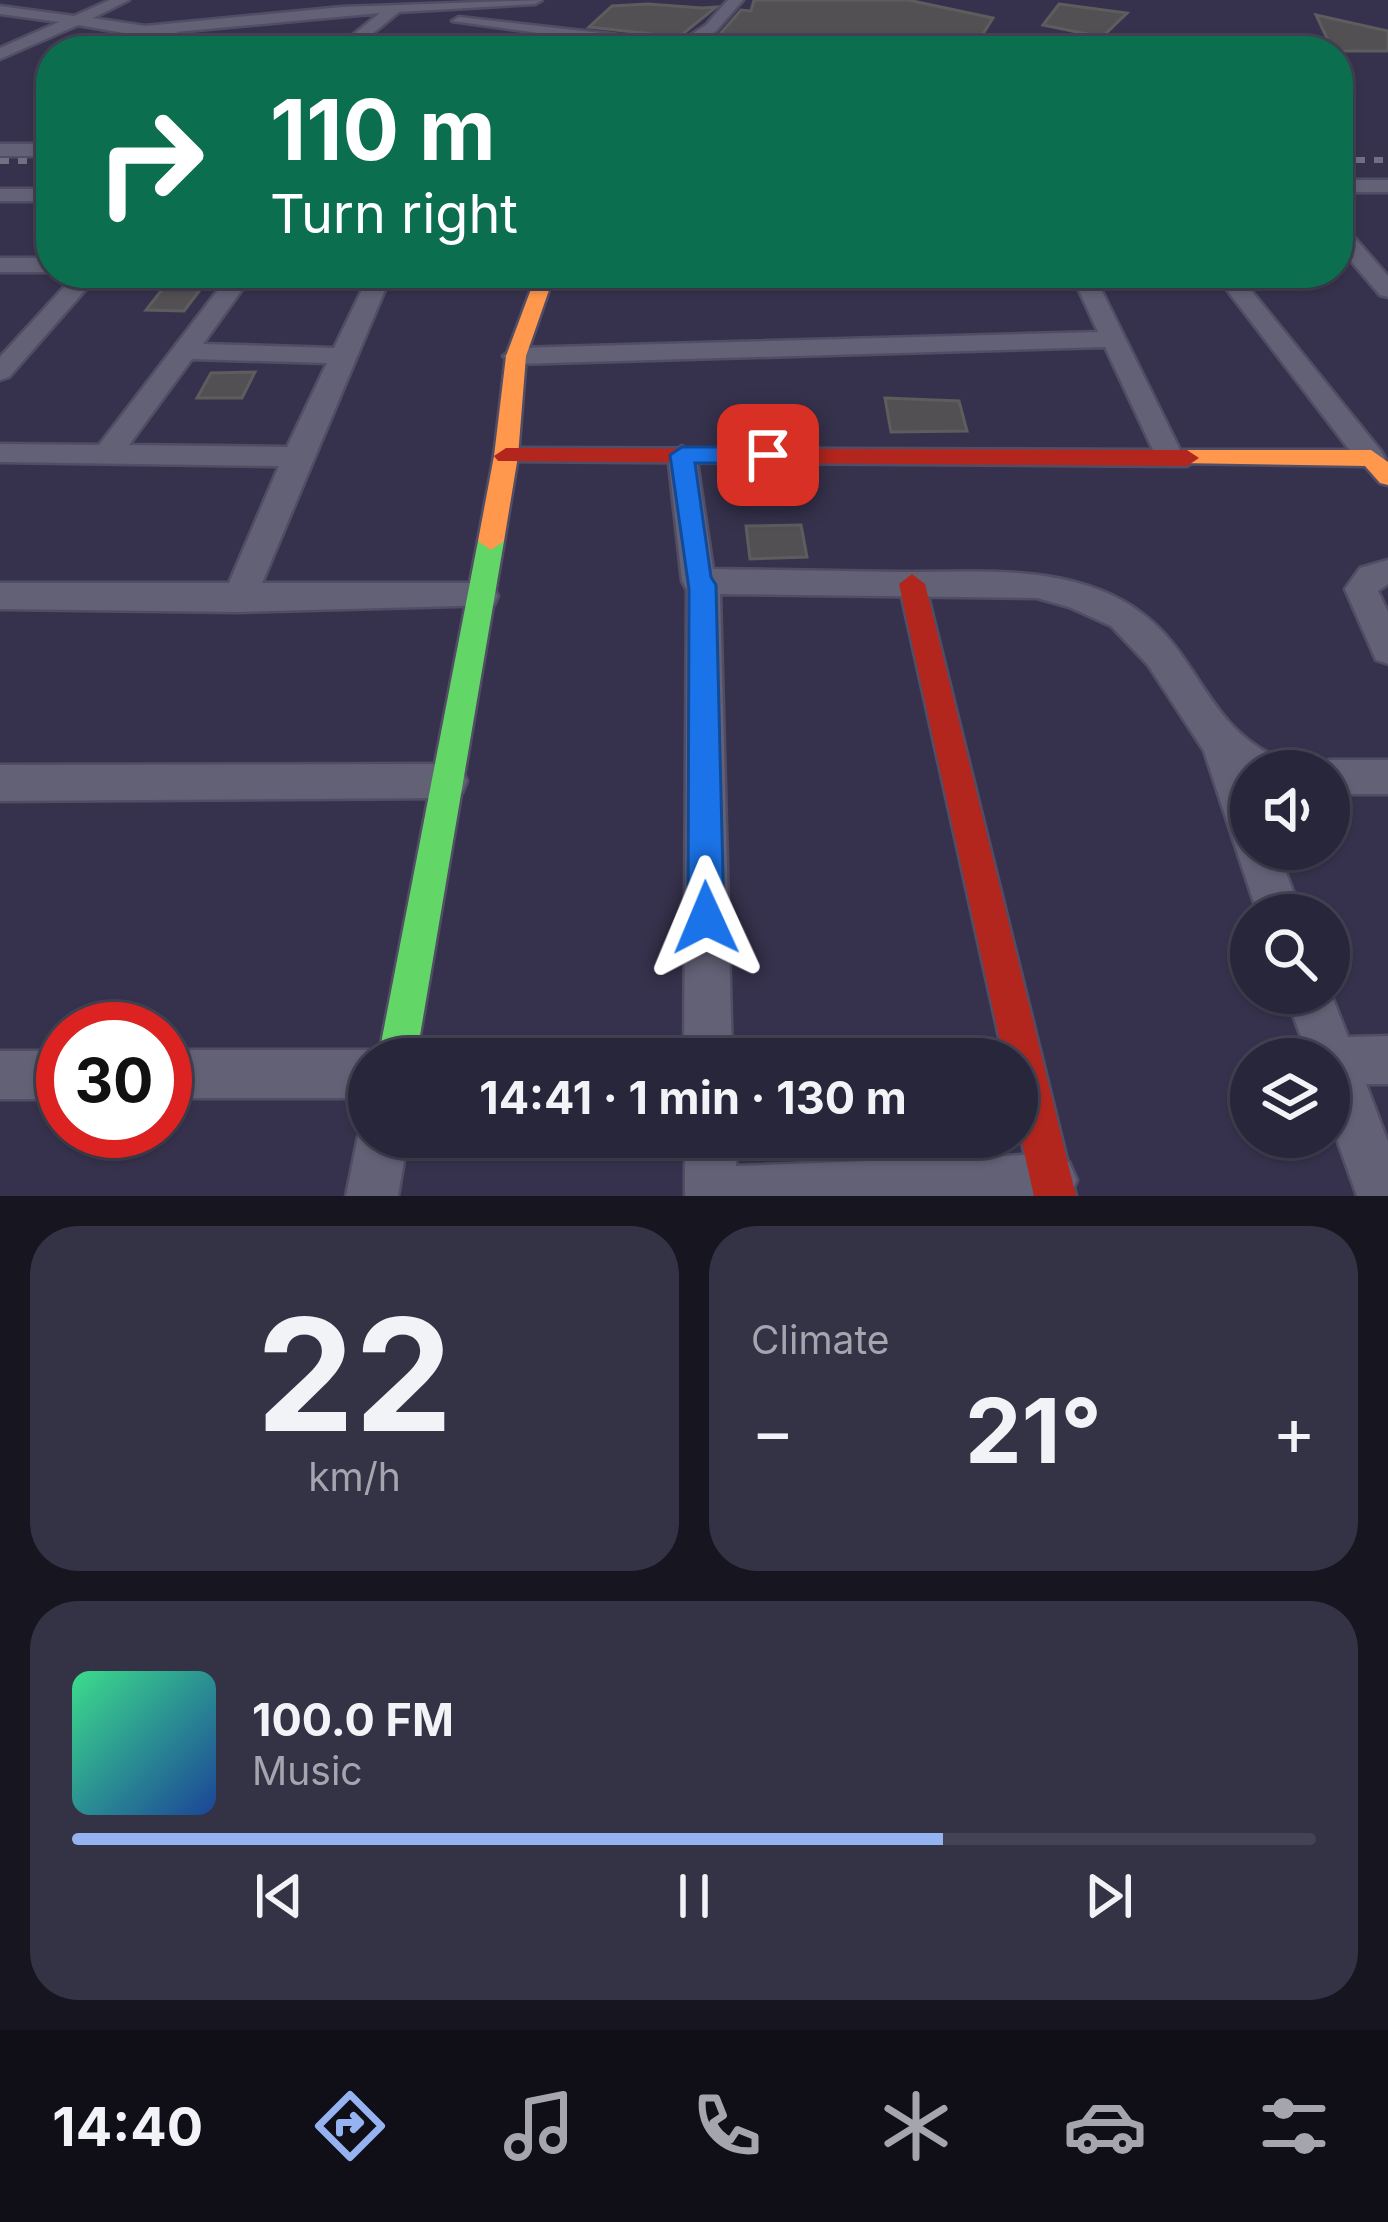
<!DOCTYPE html>
<meta charset="utf-8">
<style>
body{margin:0;font-family:Inter,sans-serif;background:#343245;color:#f1f3f6;height:100vh;display:flex;flex-direction:column;font-size:45px;white-space:nowrap}
*{box-sizing:border-box;margin:0}
p{font-size:39px;color:#a5a5af}
.icon{flex:none;width:66px;height:66px;fill:none;stroke:currentColor;stroke-width:2;stroke-linecap:round;stroke-linejoin:round}
.map{position:relative;height:1196px;overflow:hidden}
.sheet{display:flex;flex-direction:column;gap:30px;padding:30px;background:#161520;flex:1}
.sheet>*{flex:none}
.hud{position:absolute;left:36px;top:36px;width:1317px;height:252px;border-radius:48px;box-shadow:0 3px 9px #0004,0 0 0 3px #444354;background:#0b6e4f;color:#fff;overflow:hidden}
.tools{position:absolute;left:1230px;top:750px;display:grid;gap:24px}
.tools a{display:grid;place-items:center;width:120px;height:120px;border-radius:50%;background:#28263a;box-shadow:0 3px 9px #0004,0 0 0 3px #444354;font-size:60px}
.speed{position:absolute;left:36px;top:1002px;display:flex;gap:24px;font-size:60px;font-weight:700;text-align:center}
.speed>*{display:grid;place-content:center;width:156px;height:156px;border-radius:50%;background:#28263a;box-shadow:0 3px 9px #0004,0 0 0 3px #444354;line-height:1}
.speed .limit{border:18px solid #d22;background:#fff;color:#111}
.pin{position:absolute;display:grid;place-items:center;width:102px;height:102px;color:#fff;margin:-51px;border-radius:24px;box-shadow:0 6px 18px #0006}
.me{position:absolute;width:132px;margin:-66px;rotate:359deg;stroke-linejoin:round;filter:drop-shadow(0 0 9px #0008)}
.turn{display:flex;align-items:center;gap:42px;height:252px;padding:0 36px;font-size:54px}
.turn .icon{width:156px;height:156px;stroke-width:2.5}
.turn b{display:block;font-size:84px;line-height:102px}
.big{font-size:90px;font-weight:700;line-height:1.1}
.sheet .tile{flex:1;display:flex;flex-direction:column;justify-content:center;gap:18px;min-width:0;padding:0 42px;border-radius:48px;background:#343245}
.sheet .dial{align-items:center;gap:0}
.dial b{font-size:156px;line-height:1}
.song{display:flex;align-items:center;gap:36px}
.cover{width:144px;height:144px;border-radius:18px;background:linear-gradient(135deg,hsl(150 70% 55%),hsl(220 70% 35%))}
.played{height:12px;border-radius:6px;background:linear-gradient(90deg,#95b2f1 70%,#444354 70%)}
.keys{display:flex;justify-content:space-around;direction:ltr}
.heat{display:flex;justify-content:space-between;align-items:center;font-size:66px;direction:ltr}
.sheet .tiles{flex:1;display:grid;gap:30px;grid-template-columns:1fr 1fr}
.tile:last-child{grid-column:span 2}
.trip{position:absolute;left:348px;top:1038px;width:690px;height:120px;border-radius:60px;background:#28263a;box-shadow:0 3px 9px #0004,0 0 0 3px #444354;font-weight:700;line-height:120px;text-align:center}
.tab-bar{display:flex;height:192px;justify-content:space-around;align-items:center;background:#100f17;color:#a5a5af}
.tab-bar .icon{width:84px;height:84px}
.tab-bar .on{color:#95b2f1}
.tab-bar b{font-size:54px;color:#f1f3f6}
.map>svg:first-child{display:block}
.building{fill:#525053;stroke:#5e5c5d;stroke-width:3}
.lines{fill:none;stroke-linecap:round;stroke-linejoin:round}
.street-casing{stroke:#514d65;stroke-width:5}
.fast-casing{stroke:#514d65;stroke-width:5}
.slow-casing{stroke:#514d65;stroke-width:5}
.jam-casing{stroke:#514d65;stroke-width:5}
.street{fill:#636176;fill-rule:evenodd}
.fast{fill:#63d668;fill-rule:evenodd}
.slow{fill:#ff974d;fill-rule:evenodd}
.jam{fill:#b3261e;fill-rule:evenodd}
.rail{stroke:#726f83;stroke-width:6;stroke-dasharray:9 9;stroke-linecap:butt}
.route{fill:#1a73e8;stroke:#114b97;stroke-width:3}
</style>
<div class="map">
<svg width="1388" height="1196" viewBox="0 0 1388 1196">
<rect width="100%" height="100%" fill="#36324d"/>
<path class="building" d="M 754,0 L 908,0 L 993,18 L 972,51 L 851,51 L 719,35 L 741,10 L 751,11 Z
M 648,4 L 702,8 L 716,7 L 679,37 L 589,27 L 612,6 Z
M 1059,4 L 1127,13 L 1102,37 L 1043,25 Z
M 1316,15 L 1388,31 L 1388,51 L 1333,51 Z
M 175,273 L 213,273 L 184,311 L 146,310 Z
M 255,372 L 242,398 L 197,398 L 211,373 Z
M 885,398 L 959,401 L 967,431 L 891,432 Z
M 801,525 L 807,557 L 750,559 L 746,526 Z"/>
<g class="lines">
<g class="street-casing">
<path id="street" d="M 110,0 L 129,0 L 93,18 L 145,26 L 342,7 L 542,0 L 535,4 L 399,12 L 351,51 L 333,51 L 380,13 L 175,32 L 257,51 L 226,51 L 78,25 L 0,59 L 0,48 L 59,22 L 0,14 L 0,6 L 74,16 Z
M 728,0 L 743,0 L 716,31 L 697,44 L 722,51 L 669,51 L 452,21 L 459,17 L 680,42 L 706,25 Z
M 0,144 L 51,144 L 51,156 L 0,156 Z
M 1338,180 L 1388,180 L 1388,192 L 1338,192 Z
M 0,189 L 51,189 L 51,201 L 0,201 Z
M 1338,227 L 1346,228 L 1388,276 L 1388,297 L 1380,295 L 1338,246 Z
M 0,258 L 51,258 L 51,272 L 0,272 Z
M 77,273 L 100,273 L 9,377 L 0,380 L 0,357 Z
M 231,273 L 254,273 L 203,344 L 334,348 L 370,273 L 392,273 L 262,583 L 482,583 L 494,587 L 498,596 L 494,605 L 239,612 L 0,609 L 0,583 L 229,583 L 279,466 L 0,462 L 0,444 L 99,445 ZM 192,359 L 327,363 L 287,447 L 129,445 Z
M 1071,273 L 1093,273 L 1184,458 L 1180,465 L 1160,465 L 1105,347 L 516,364 L 503,356 L 516,348 L 1098,332 Z
M 1214,273 L 1237,273 L 1381,451 L 1385,458 L 1381,465 L 1361,465 Z
M 682,446 L 696,455 L 713,569 C 774,570 835,571 896,572 C 977,573 1075,561 1144,615 C 1201,659 1206,726 1280,759 L 1285,771 L 1251,771 L 1251,849 L 1277,849 L 1302,915 L 1258,915 L 1204,751 L 1148,665 L 1111,626 L 1069,607 L 1037,598 L 720,594 L 732,1059 L 684,1059 L 687,590 L 682,581 L 668,455 Z
M 1388,560 L 1388,584 L 1378,591 L 1388,612 L 1388,664 L 1376,660 L 1345,589 L 1360,568 Z
M 1329,760 L 1388,760 L 1388,794 L 1329,794 L 1329,771 L 1312,771 Z
M 448,764 L 462,769 L 467,781 L 462,793 L 448,798 L 0,801 L 0,765 Z
M 1329,989 L 1348,1037 L 1388,1036 L 1388,1084 L 1366,1084 L 1388,1142 L 1388,1196 L 1357,1196 L 1329,1117 L 1329,1059 L 1309,1059 L 1285,993 L 1329,993 Z
M 165,1050 L 369,1050 L 387,1059 L 369,1059 L 369,1098 L 165,1098 Z
M 0,1051 L 63,1051 L 63,1099 L 0,1099 Z
M 369,1118 L 369,1137 L 408,1137 L 398,1196 L 346,1196 L 358,1137 Z
M 685,1137 L 735,1137 L 736,1166 L 1051,1154 L 1069,1162 L 1077,1180 L 1070,1196 L 685,1196 Z"/>
</g>
<g class="fast-casing">
<path id="fast" d="M 491,532 L 504,541 L 416,1059 L 378,1059 L 478,541 Z"/>
</g>
<g class="slow-casing">
<path id="slow" d="M 537,273 L 555,273 L 526,356 L 518,456 L 504,541 L 491,550 L 478,541 L 494,456 L 506,356 Z
M 1187,450 L 1371,450 L 1388,462 L 1388,485 L 1380,483 L 1365,466 L 1179,463 L 1175,458 Z"/>
</g>
<g class="jam-casing">
<path id="jam" d="M 506,448 L 1187,450 L 1199,458 L 1187,466 L 498,461 L 494,456 Z
M 912,574 L 925,584 L 1076,1196 L 1034,1196 L 1017,1120 L 1017,1059 L 1004,1059 L 899,584 Z"/>
</g>
<use href="#street" class="street"/>
<use href="#fast" class="fast"/>
<use href="#slow" class="slow"/>
<use href="#jam" class="jam"/>
<path class="rail" d="M 1338,160 L 1388,160
M 0,161 L 51,161"/>
</g>
<path class="route" d="M 682,447 L 768,447 L 780,455 L 768,463 L 695,463 L 711,577 L 716,585 L 724,918 L 719,931 L 706,936 L 693,931 L 688,918 L 689,589 L 670,455 Z"/>
</svg>
<div class="tools">
<a><svg class="icon" aria-label="sound" viewBox="0 0 24 24"><path d="M4 9h4l5-4v14l-5-4H4zM17 9q2 3 0 6"/></svg></a>
<a><svg class="icon" aria-label="search" viewBox="0 0 24 24"><circle cx="10" cy="10" r="6"/><path d="M15 15l6 6"/></svg></a>
<a><svg class="icon" aria-label="layers" viewBox="0 0 24 24"><path d="M12 4l9 5-9 5-9-5zM3 14l9 5 9-5"/></svg></a>
</div>
<div class="speed"><div class="limit">30</div></div>
<div class="pin" style="left:768px;top:455px;background:#d93025"><svg class="icon" aria-label="arrive" viewBox="0 0 24 24"><path d="M6 21V4h12l-3 4 3 4H6"/></svg></div>
<svg class="me" style="left:706px;top:918px" viewBox="-20 -20 40 40"><path d="M0-17L14 15 0 8-14 15z" fill="#1a73e8" stroke="#fff" stroke-width="4"/></svg>
<div class="trip">14:41 · 1 min · 130 m</div>
<div class="hud">
<div class="turn"><svg class="icon" aria-label="right" viewBox="0 0 24 24"><path d="M7 20v-9h11M14 6l5 5-5 5"/></svg><div><b>110 m</b>Turn right</div></div>
</div>
</div>
<section class="sheet">
<div class="tiles">
<div class="tile dial"><b>22</b><p>km/h</p></div>
<div class="tile"><p>Climate</p>
<div class="heat"><a>−</a><b class="big">21°</b><a>+</a></div>
</div>
<div class="tile">
<div class="song"><i class="cover"></i><div><b>100.0 FM</b><p>Music</p></div></div>
<div class="played"></div>
<div class="keys"><svg class="icon" aria-label="previous" viewBox="0 0 24 24"><path d="M18 5L8 12l10 7zM5 5v14"/></svg><svg class="icon" aria-label="pause" viewBox="0 0 24 24"><path d="M8 5v14M16 5v14"/></svg><svg class="icon" aria-label="next" viewBox="0 0 24 24"><path d="M6 5l10 7-10 7zM19 5v14"/></svg></div>
</div>
</div>
</section>
<nav class="tab-bar">
<b>14:40</b>
<svg class="icon on" aria-label="directions" viewBox="0 0 24 24"><path d="M12 3l9 9-9 9-9-9zM9 14v-3h6M13 9l2 2-2 2"/></svg>
<svg class="icon" aria-label="music" viewBox="0 0 24 24"><path d="M9 18V5l10-2v13"/><circle cx="6" cy="18" r="3"/><circle cx="16" cy="16" r="3"/></svg>
<svg class="icon" aria-label="phone" viewBox="0 0 24 24"><path d="M5 4h4l2 5-3 2q2 4 5 5l2-3 5 2v4C11 20 4 13 5 4z"/></svg>
<svg class="icon" aria-label="climate" viewBox="0 0 24 24"><path d="M12 3v18M4 7l16 10M4 17L20 7"/></svg>
<svg class="icon" aria-label="car" viewBox="0 0 24 24"><path d="M5 17H2v-5l4-1 3-4h7l3 4 3 1v5h-3M9 17h6M6 11h13"/><circle cx="7" cy="17" r="2"/><circle cx="17" cy="17" r="2"/></svg>
<svg class="icon" aria-label="filters" viewBox="0 0 24 24"><path d="M4 7h16M4 17h16"/><circle cx="9" cy="7" r="2"/><circle cx="15" cy="17" r="2"/></svg>
</nav>
